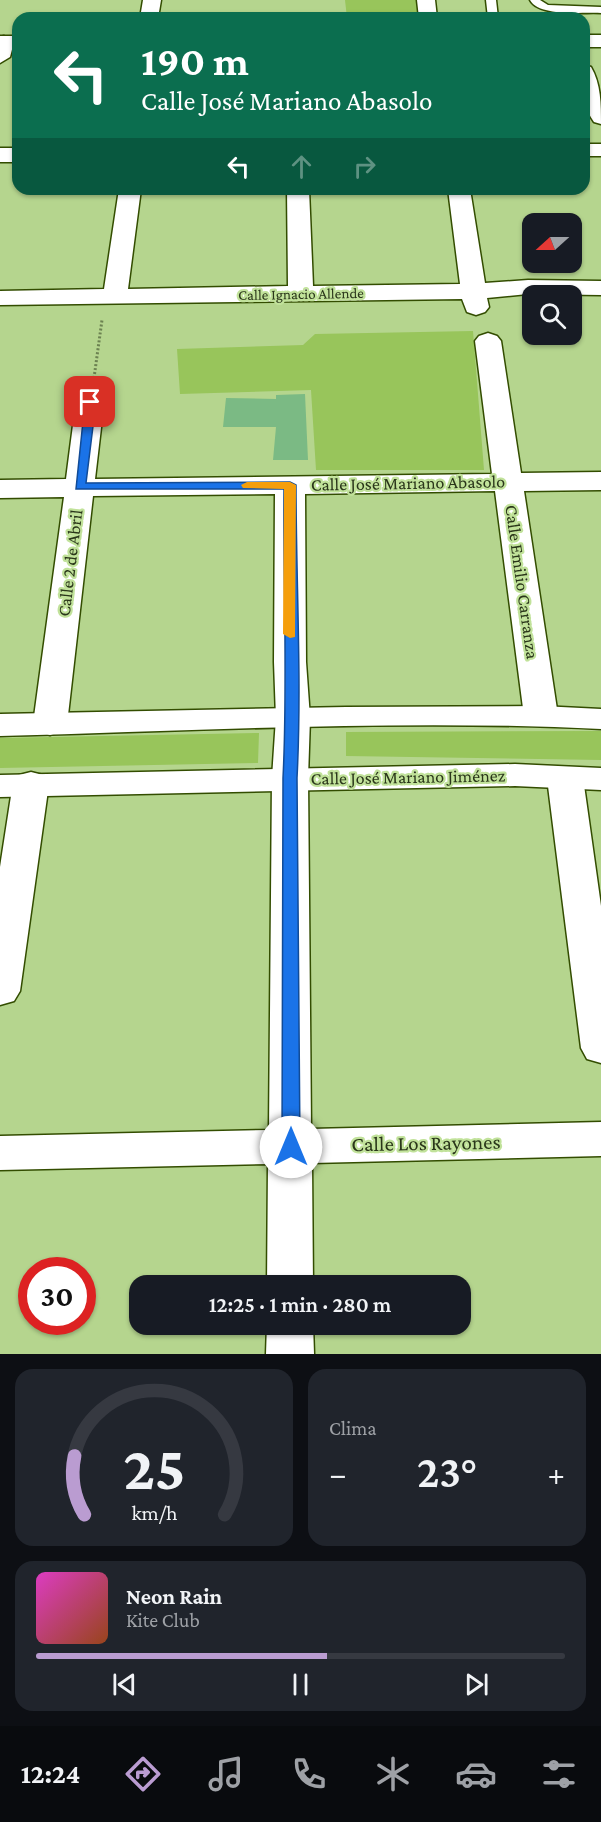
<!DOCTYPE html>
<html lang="es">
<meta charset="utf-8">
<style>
body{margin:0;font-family:"Crimson Pro",serif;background:#20242c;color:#f1f3f6;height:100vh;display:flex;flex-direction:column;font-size:22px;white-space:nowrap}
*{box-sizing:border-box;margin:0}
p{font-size:20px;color:#9ea1a6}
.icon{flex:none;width:33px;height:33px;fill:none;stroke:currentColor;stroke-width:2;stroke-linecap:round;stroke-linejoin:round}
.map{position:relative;height:1354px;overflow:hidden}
.details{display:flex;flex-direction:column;gap:15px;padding:15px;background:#0d0f14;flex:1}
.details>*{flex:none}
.top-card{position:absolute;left:12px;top:12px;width:578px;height:183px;border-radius:18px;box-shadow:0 2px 4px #0004;background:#0b6e4f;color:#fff;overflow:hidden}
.needle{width:39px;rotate:249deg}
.tools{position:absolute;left:522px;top:213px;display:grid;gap:12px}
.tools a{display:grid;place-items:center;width:60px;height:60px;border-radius:12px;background:#171b24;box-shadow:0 2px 4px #0004;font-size:30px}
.speed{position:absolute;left:18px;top:1257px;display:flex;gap:12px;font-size:30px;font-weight:700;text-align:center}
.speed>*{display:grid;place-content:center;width:78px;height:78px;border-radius:50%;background:#171b24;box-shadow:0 2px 4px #0004;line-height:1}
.speed .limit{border:9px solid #d22;background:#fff;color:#111}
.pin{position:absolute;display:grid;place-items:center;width:51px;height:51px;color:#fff;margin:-26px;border-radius:12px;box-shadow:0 3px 9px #0006}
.me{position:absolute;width:66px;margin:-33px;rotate:0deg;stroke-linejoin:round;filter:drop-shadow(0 0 4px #0008)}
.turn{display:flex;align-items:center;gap:21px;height:126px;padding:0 30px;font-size:27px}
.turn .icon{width:78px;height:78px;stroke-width:2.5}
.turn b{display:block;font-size:42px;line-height:51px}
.lanes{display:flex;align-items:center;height:57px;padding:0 30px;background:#0003;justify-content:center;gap:30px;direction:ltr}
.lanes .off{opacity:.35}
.big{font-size:45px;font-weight:600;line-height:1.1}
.details .card{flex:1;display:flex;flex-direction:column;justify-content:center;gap:9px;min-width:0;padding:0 21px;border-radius:18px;background:#20242c}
.details .dial{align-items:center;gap:0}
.dial svg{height:156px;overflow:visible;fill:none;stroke:#363941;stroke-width:7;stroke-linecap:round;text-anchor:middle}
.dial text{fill:#f1f3f6;stroke:none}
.song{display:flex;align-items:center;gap:18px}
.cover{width:72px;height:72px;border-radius:9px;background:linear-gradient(135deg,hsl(310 70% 55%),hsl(20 70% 35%))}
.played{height:6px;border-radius:3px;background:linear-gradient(90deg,#ba9cd1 55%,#363941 55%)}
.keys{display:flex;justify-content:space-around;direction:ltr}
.heat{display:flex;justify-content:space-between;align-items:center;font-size:33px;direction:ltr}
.details .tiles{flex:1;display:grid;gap:15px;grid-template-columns:1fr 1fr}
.card:last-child{grid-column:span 2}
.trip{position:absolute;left:129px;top:1275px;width:342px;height:60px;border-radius:18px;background:#171b24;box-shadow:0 2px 4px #0004;font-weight:600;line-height:60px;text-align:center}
.tab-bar{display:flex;height:96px;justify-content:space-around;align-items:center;background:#090b0e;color:#9ea1a6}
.tab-bar .icon{width:42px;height:42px}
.tab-bar .active{color:#ba9cd1}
.tab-bar b{font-size:27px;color:#f1f3f6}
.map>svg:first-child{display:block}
.green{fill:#98c55b}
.building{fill:#7bba84}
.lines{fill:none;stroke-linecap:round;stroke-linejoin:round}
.service-casing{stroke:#334d00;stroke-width:3}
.minor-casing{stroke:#334d00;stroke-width:3}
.tertiary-casing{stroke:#334d00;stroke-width:3}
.path{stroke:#6c8251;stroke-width:3;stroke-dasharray:2 2;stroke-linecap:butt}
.service{fill:#fff;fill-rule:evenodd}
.minor{fill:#fff;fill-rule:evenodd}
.tertiary{fill:#fff;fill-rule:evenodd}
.route{fill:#1a73e8;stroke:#114b97;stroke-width:1.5}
.slow{fill:#f59e0b}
.labels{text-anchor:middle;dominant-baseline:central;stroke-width:4.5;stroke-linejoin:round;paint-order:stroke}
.far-street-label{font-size:15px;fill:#2a361a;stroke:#c1e29a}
.street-label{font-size:18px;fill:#2a361a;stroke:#c1e29a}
.near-street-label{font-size:21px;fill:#2a361a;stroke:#c1e29a}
</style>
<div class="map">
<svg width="601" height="1354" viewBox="0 0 601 1354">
<rect width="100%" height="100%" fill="#b5d58e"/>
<path class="green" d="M 345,0 L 421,0 L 424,18 L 347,18 Z
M 473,331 L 484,470 L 316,470 L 311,390 L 180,394 L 177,349 L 303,345 L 315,334 Z
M 601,731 L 601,760 L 346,756 L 346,732 Z
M 259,733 L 258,763 L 0,768 L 0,738 Z"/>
<path class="building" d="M 305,394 L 308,460 L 273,460 L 276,427 L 223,427 L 226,398 L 276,399 L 276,395 Z"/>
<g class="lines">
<g class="service-casing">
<path id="service" d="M 486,0 L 496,0 L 498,18 L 488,18 Z
M 530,0 L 540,0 L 548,5 L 601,7 L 601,13 C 583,12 539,17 530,0 Z"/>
</g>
<g class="minor-casing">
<path id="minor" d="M 143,0 L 161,0 L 158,18 L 140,18 Z
M 417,0 L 435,0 L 437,18 L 419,18 Z
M 4,36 L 14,42 L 10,57 L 0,63 L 0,37 Z
M 584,65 L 591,67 C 601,84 601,104 601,124 L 594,122 C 582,106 582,84 584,65 Z
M 584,144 L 601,144 L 601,156 L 584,156 Z
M 0,148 L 18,148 L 18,162 L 0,162 Z
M 119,189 L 141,189 L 128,289 L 288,286 L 287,189 L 309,189 L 313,286 L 460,284 L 448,189 L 470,189 L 485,283 L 528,280 L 601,281 L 601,295 L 528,294 L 487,298 L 489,307 L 485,312 L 476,315 L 467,312 L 462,299 L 0,305 L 0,291 L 104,289 Z
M 488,333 L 497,336 L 501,341 L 521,473 L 601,472 L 601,490 L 524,491 L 558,716 L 553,723 L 541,726 L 529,723 L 524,716 L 495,491 L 305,494 L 306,662 L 310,718 L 308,778 L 311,1129 L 601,1122 L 601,1156 L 312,1163 L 313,1286 L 267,1286 L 268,1164 L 0,1170 L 0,1136 L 269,1130 L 272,778 L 276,718 L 274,662 L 275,494 L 93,496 L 67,724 L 62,731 L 50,735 L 38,731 L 33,724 L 64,497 L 0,498 L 0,480 L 66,479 L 76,402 L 80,396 L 90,394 L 100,396 L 104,402 L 95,479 L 492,474 L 475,341 L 479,336 Z
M 565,767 L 577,770 L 583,778 L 601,906 L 601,1063 L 587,1059 L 581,1048 L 547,778 L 553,770 Z
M 31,772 L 43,775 L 49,783 L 20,991 L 14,1001 L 0,1005 L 0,867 L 13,783 L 19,775 Z
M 267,1324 L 313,1324 L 314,1354 L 266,1354 Z"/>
</g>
<g class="tertiary-casing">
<path id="tertiary" d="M 584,35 L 601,35 L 601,47 L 584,47 Z
M 0,36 L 18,36 L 18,48 L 0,48 Z
M 541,706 L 601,709 L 601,729 C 401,719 200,731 0,736 L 0,714 L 346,707 Z
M 515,764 L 601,768 L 601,790 L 515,786 L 0,797 L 0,775 Z"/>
</g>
<path class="path" d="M 94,378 L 102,320"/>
<use href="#service" class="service"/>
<use href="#minor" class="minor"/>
<use href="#tertiary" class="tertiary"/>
</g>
<path class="route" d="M 90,399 L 96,402 L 86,483 L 290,482 L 296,485 C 296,583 302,681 297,778 L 300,1147 L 297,1152 L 285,1152 L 282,1147 L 283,778 C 288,682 283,585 284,489 L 76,489 L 85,402 Z"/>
<path class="slow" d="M 247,482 L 290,482 L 296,485 L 295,637 L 290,638 L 283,634 L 284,489 L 243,488 L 241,485 Z"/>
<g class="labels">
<g class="far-street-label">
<text transform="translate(301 294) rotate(-1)">Calle Ignacio Allende</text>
</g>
<g class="street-label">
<text transform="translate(408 483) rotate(-1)">Calle José Mariano Abasolo</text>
<text transform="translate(70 563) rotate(-83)">Calle 2 de Abril</text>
<text transform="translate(522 582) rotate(82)">Calle Emilio Carranza</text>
<text transform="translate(408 777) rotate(-1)">Calle José Mariano Jiménez</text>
</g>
<g class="near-street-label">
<text transform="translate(426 1143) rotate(-1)">Calle Los Rayones</text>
</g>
</g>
</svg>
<div class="tools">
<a><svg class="needle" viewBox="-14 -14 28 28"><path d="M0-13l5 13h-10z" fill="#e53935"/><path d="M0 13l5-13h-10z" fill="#9ea1a6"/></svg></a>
<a><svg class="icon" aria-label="search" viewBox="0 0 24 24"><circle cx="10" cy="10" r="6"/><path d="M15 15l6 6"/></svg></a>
</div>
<div class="speed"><div class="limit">30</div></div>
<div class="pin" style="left:90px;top:402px;background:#d93025"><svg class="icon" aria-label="arrive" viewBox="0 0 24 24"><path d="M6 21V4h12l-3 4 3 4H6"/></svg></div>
<svg class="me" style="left:291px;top:1147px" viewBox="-20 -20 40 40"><circle r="19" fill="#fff"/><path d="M0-13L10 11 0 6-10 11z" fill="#1a73e8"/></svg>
<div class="trip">12:25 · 1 min · 280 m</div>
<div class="top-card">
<div class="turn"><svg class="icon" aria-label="left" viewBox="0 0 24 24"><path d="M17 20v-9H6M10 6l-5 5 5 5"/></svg><div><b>190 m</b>Calle José Mariano Abasolo</div></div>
<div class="lanes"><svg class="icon" aria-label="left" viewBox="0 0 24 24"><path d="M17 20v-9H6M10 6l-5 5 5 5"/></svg><svg class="icon off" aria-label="ahead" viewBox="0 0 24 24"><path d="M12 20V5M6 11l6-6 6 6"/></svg><svg class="icon off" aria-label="right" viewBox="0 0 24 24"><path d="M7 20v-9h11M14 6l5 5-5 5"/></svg></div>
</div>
</div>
<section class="details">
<div class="tiles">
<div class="card dial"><svg viewBox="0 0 100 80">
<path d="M14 69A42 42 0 1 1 86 69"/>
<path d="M14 69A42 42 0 0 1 9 39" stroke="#ba9cd1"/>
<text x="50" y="56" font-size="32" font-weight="700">25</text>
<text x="50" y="72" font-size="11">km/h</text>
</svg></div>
<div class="card"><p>Clima</p>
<div class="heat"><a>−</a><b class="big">23°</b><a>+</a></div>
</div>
<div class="card">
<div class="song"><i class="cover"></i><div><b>Neon Rain</b><p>Kite Club</p></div></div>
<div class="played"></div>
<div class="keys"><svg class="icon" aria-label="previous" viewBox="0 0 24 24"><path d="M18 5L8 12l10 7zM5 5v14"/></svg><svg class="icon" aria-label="pause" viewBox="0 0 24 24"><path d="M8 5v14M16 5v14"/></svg><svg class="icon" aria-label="next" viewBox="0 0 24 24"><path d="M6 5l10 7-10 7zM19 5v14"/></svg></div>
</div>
</div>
</section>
<nav class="tab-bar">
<b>12:24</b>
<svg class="icon active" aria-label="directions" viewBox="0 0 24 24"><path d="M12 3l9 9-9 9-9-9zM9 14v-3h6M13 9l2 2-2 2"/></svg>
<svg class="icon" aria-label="music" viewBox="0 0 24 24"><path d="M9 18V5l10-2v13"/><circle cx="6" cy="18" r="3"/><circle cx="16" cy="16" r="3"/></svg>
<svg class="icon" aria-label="phone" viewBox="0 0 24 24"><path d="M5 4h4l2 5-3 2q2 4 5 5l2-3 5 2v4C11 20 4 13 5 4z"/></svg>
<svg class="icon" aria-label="climate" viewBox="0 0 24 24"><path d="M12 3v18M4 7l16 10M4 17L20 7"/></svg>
<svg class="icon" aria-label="car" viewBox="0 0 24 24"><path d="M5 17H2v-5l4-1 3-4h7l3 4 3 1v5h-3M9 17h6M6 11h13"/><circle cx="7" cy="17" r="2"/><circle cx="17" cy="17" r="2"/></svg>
<svg class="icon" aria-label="filters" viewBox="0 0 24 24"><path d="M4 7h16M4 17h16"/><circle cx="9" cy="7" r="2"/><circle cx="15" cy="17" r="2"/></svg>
</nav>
